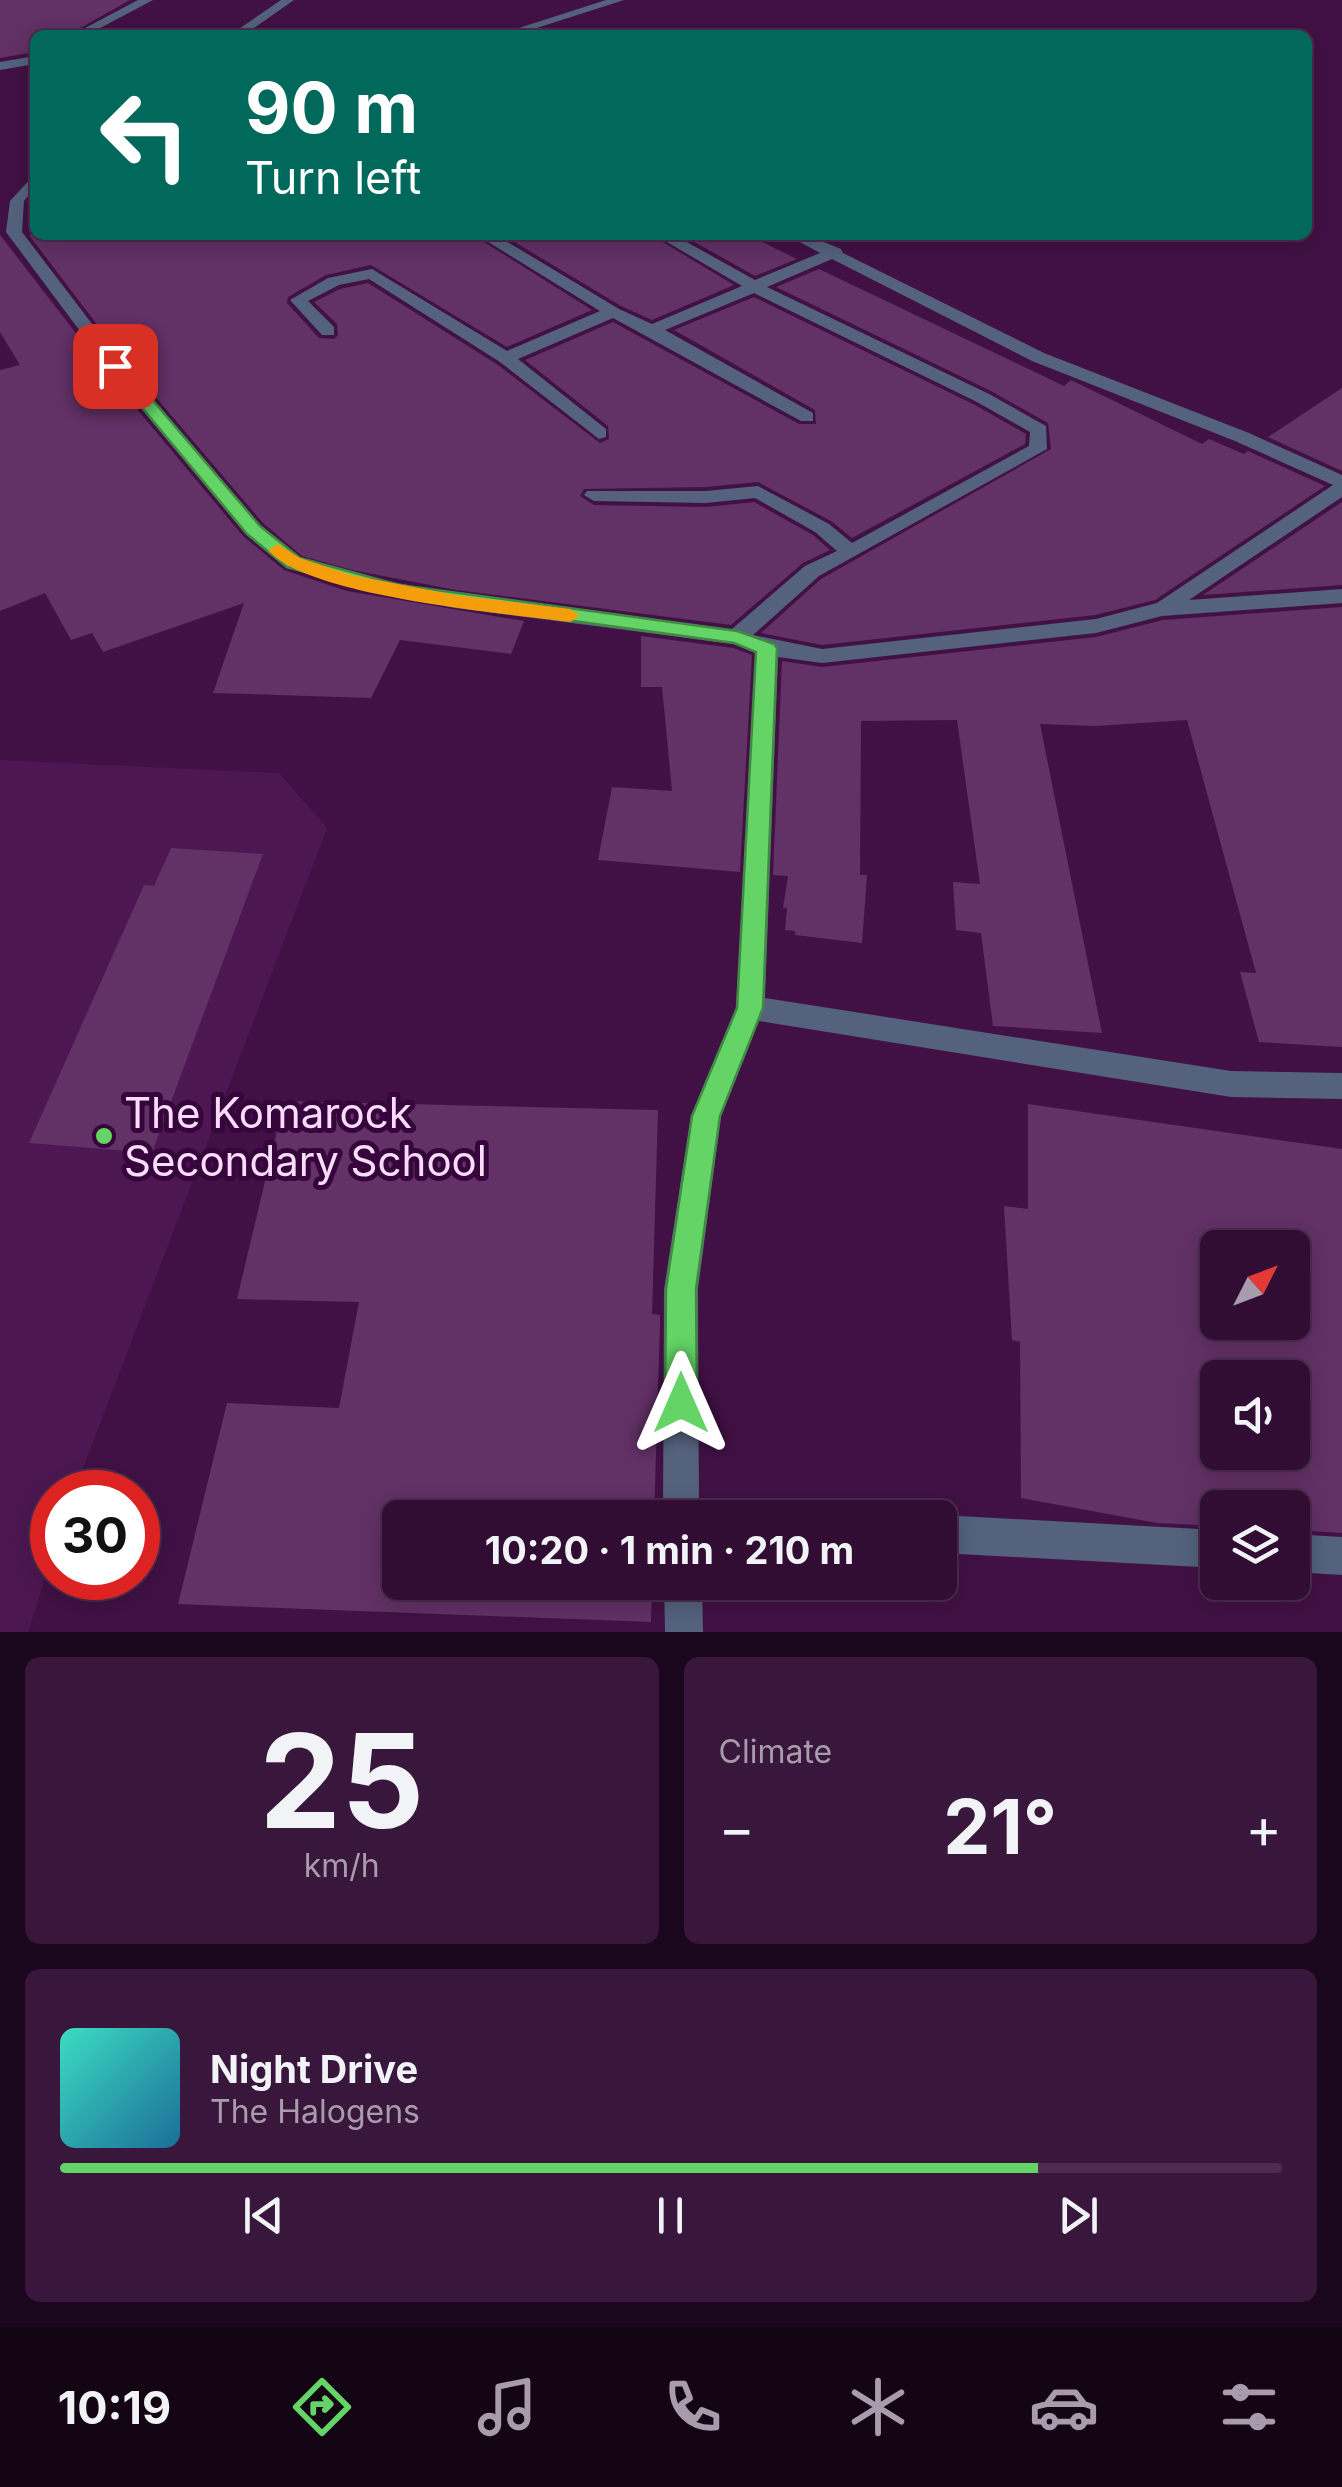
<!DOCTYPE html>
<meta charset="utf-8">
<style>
body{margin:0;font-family:Inter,sans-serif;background:#39163c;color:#f1f3f6;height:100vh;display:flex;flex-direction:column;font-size:38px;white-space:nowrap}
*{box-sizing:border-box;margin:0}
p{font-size:32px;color:#a89cac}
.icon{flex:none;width:55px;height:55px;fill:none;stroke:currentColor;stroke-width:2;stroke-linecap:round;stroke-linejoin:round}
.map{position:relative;height:1632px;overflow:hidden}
.drawer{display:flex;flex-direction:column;gap:25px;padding:25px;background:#1b071d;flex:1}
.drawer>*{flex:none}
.guide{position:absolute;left:30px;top:30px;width:1282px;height:210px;border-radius:15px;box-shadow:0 5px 25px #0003,0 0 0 2px #4c2d4f;background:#00695c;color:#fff;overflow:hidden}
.needle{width:65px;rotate:48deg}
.tools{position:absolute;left:1200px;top:1230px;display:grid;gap:20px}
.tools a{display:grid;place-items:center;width:110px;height:110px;border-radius:15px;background:#310d34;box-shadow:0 5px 25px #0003,0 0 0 2px #4c2d4f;font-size:50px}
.speed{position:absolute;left:30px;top:1470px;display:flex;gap:20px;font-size:50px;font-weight:700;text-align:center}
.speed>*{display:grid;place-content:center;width:130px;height:130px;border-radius:50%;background:#310d34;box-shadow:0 5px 25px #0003,0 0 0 2px #4c2d4f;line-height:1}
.speed .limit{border:15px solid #d22;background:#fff;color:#111}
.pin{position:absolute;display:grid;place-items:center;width:85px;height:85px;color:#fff;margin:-42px;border-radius:20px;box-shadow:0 5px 15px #0006}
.me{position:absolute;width:110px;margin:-55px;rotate:0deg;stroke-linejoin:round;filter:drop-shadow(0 0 8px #0008)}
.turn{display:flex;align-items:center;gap:35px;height:210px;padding:0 50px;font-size:45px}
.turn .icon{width:130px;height:130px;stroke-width:2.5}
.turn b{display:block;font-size:70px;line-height:85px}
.big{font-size:75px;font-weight:700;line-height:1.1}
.drawer .widget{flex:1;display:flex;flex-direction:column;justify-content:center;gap:15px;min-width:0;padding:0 35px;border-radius:15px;background:#39163c}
.drawer .dial{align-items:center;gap:0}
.dial b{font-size:130px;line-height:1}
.song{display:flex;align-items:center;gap:30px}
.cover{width:120px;height:120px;border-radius:15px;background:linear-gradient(135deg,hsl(170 70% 55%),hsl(200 70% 35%))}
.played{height:10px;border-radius:5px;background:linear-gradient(90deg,#64d467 80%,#4c2d4f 80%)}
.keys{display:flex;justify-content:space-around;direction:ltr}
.heat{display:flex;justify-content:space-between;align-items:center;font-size:55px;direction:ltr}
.drawer .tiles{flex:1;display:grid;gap:25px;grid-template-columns:1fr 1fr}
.widget:last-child{grid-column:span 2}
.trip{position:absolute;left:382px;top:1500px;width:575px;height:100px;border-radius:15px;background:#310d34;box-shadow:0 5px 25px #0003,0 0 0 2px #4c2d4f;font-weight:700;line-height:100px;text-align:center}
.menu{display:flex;height:160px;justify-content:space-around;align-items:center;background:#140515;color:#a89cac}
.menu .icon{width:70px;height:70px}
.menu .selected{color:#64d467}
.menu b{font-size:45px;color:#f1f3f6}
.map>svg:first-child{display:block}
.built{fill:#4d1751}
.building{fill:#623166;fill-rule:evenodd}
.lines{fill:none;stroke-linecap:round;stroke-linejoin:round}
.minor{fill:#54627d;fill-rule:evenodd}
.route{fill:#64d467;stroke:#418a43;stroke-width:2.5}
.slow{fill:#f59e0b}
.poi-dot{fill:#64d467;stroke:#36053b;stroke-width:4}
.labels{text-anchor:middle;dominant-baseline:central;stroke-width:10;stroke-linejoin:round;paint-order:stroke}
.near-poi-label{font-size:42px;fill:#f9dcfa;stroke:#36053b;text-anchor:start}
</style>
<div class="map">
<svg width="1342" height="1632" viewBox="0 0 1342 1632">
<rect width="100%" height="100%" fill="#411145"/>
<path class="built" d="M 0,760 L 279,773 L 327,828 L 74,1492 L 52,1492 L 52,1558 L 28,1632 L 0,1632 Z"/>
<path class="building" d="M 0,0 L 130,0 L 68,35 L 35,35 L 35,52 L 0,58 Z
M 0,235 L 106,372 L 243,536 L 284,570 L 347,591 L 524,621 L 511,654 L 400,640 L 371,698 L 213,693 L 244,603 L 103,652 L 92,633 L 71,640 L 45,593 L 0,611 L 0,370 L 20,365 L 0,332 Z
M 29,235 L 473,235 L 592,310 L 507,347 L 371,265 L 326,275 L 288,297 L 287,303 L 319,338 L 334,339 L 338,335 L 337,324 L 314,302 L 340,289 L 368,283 L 498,365 L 600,443 L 609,439 L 608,426 L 525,360 L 613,322 L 799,424 L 816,424 L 815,410 L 674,330 L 754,297 L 975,405 L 1026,434 L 1025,444 L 852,538 L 831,521 L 758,482 L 706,487 L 584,489 L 580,496 L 594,505 L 706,507 L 754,502 L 813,535 L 830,550 L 803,563 L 731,625 L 456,590 L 352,570 L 302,556 L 263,523 L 124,360 Z
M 503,235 L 651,235 L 734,285 L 652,320 L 621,306 Z
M 682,235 L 748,235 L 797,259 L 755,276 Z
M 819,269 L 1064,386 L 1071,380 L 1202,444 L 1209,439 L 1244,454 L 1248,451 L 1325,486 L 1155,600 L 1095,615 L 822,645 L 761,633 L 821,579 L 1051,449 L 1048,423 L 991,391 L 776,287 Z
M 1342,388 L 1342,471 L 1268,437 Z
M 1342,502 L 1342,585 L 1203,595 Z
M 1342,607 L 1342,1047 L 1259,1042 L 1240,972 L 1256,973 L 1187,720 L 1096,726 L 1040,724 L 1102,1033 L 993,1026 L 981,933 L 956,930 L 953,882 L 980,884 L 957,720 L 861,721 L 860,875 L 867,875 L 862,943 L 795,935 L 795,931 L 785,930 L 787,908 L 783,908 L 788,876 L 773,875 L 782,661 L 822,667 L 1096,637 L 1163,620 Z
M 641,636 L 733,648 L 752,655 L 740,872 L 598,860 L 612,787 L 672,791 L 662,687 L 641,687 Z
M 171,848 L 263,854 L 152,1153 L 29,1143 L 144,885 L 154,886 Z
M 284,1101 L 658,1110 L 652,1314 L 660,1315 L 660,1324 L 654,1518 L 400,1518 L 400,1582 L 652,1582 L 651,1622 L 178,1604 L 227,1403 L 339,1408 L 359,1302 L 237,1299 Z
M 1028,1104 L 1342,1149 L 1342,1533 L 1292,1530 L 1292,1508 L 1218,1508 L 1218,1526 L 1157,1523 L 1021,1498 L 1020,1342 L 1012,1340 L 1004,1206 L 1028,1209 ZM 1218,1248 L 1292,1248 L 1292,1322 L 1218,1322 ZM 1218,1378 L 1292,1378 L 1292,1452 L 1218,1452 Z"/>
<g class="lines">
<path class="minor" d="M 138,0 L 153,0 L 87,35 L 72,35 Z
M 281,0 L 294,0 L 244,35 L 230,35 Z
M 606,0 L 624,0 L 515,35 L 497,35 Z
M 35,56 L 35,64 L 0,70 L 0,62 Z
M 35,174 L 35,187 L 24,201 L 22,232 L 121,362 L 260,526 L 300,559 L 351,574 L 455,594 L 732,629 L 805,566 L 837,551 L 815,532 L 755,498 L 706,503 L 594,501 L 584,495 L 587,491 L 706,491 L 758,486 L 829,524 L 852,543 L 1029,446 L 1030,432 L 977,402 L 754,293 L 665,330 L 813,413 L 813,421 L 801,421 L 613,318 L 518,359 L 606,429 L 606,437 L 599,439 L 500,362 L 369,279 L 339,285 L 308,301 L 334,327 L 334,335 L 322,335 L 290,300 L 328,278 L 372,269 L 507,351 L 600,311 L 477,235 L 496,235 L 619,309 L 652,324 L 742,286 L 655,235 L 674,235 L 755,280 L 820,253 L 787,235 L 807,235 L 841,249 L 843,253 L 1044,353 L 1249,433 L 1342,475 L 1342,497 L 1189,600 L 1342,589 L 1342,603 L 1162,616 L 1096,633 L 822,663 L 778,657 L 765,998 L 1231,1071 L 1342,1073 L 1342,1099 L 1231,1097 L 759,1021 L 721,1116 L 698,1289 L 699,1518 L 663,1518 L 664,1289 L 691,1116 L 736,1008 L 756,652 L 734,644 L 455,608 L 348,587 L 286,567 L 246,534 L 109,370 L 6,232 L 10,201 ZM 832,259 L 1032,361 L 1235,441 L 1333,485 L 1157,603 L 1096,619 L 822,649 L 753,635 L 819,576 L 1047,449 L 1046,426 L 989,394 L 767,287 Z
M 940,1515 L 1218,1530 L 1218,1568 L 940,1553 L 940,1518 L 935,1518 Z
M 1292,1534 L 1342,1537 L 1342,1575 L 1292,1572 Z
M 664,1582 L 702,1582 L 703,1632 L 665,1632 Z"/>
</g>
<path class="route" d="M 110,363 L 121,363 L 260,526 L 300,558 L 399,585 L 737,631 L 774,644 L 777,648 L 763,1008 L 720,1116 L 696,1289 L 697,1403 L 692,1414 L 681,1419 L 669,1414 L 665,1403 L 666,1289 L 692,1116 L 737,1008 L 756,652 L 734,643 L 399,597 L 287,567 L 247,534 L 110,369 Z"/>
<path class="slow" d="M 278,544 L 300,558 L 351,575 L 455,595 L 570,609 L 580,616 L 570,622 C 505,613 308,597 268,550 Z"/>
<circle class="poi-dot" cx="104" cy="1136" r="10"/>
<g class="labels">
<g class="near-poi-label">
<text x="124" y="1112">The Komarock<tspan x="124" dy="48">Secondary School</tspan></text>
</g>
</g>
</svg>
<div class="tools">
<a><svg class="needle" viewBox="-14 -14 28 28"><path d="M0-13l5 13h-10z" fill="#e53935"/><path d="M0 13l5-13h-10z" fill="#a89cac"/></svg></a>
<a><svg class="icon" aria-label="sound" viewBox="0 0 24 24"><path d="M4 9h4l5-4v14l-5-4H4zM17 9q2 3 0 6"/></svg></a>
<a><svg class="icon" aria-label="layers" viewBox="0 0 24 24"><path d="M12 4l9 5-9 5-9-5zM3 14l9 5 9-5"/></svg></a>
</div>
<div class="speed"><div class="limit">30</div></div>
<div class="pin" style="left:115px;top:366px;background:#d93025"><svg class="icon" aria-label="arrive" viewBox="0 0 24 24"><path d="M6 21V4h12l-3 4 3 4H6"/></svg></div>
<svg class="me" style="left:681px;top:1403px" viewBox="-20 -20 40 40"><path d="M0-17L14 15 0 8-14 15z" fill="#64d467" stroke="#fff" stroke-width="4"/></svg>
<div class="trip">10:20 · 1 min · 210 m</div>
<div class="guide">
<div class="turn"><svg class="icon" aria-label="left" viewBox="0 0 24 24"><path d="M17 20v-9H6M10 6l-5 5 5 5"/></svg><div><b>90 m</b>Turn left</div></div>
</div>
</div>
<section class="drawer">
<div class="tiles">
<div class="widget dial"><b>25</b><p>km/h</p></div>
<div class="widget"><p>Climate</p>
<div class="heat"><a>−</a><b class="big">21°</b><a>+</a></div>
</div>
<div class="widget">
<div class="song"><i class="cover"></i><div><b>Night Drive</b><p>The Halogens</p></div></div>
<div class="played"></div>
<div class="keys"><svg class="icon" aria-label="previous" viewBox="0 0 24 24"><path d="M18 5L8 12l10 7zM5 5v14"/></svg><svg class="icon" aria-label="pause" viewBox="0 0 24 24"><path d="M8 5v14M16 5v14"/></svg><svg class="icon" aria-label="next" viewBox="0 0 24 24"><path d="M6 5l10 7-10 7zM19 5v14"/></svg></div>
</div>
</div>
</section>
<nav class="menu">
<b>10:19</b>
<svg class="icon selected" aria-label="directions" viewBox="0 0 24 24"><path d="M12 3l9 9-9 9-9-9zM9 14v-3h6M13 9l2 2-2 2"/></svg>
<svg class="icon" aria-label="music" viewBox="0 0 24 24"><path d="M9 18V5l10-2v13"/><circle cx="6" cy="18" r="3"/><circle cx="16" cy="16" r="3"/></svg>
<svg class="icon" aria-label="phone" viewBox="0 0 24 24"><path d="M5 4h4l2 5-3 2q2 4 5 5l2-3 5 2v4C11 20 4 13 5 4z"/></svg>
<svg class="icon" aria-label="climate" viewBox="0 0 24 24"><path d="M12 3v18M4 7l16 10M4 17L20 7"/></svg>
<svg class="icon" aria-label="car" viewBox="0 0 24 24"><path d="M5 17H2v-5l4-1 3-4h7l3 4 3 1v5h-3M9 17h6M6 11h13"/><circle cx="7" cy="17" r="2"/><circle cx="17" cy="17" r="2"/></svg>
<svg class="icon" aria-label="filters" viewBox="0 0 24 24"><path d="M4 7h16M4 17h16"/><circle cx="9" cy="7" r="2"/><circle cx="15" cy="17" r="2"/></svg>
</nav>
